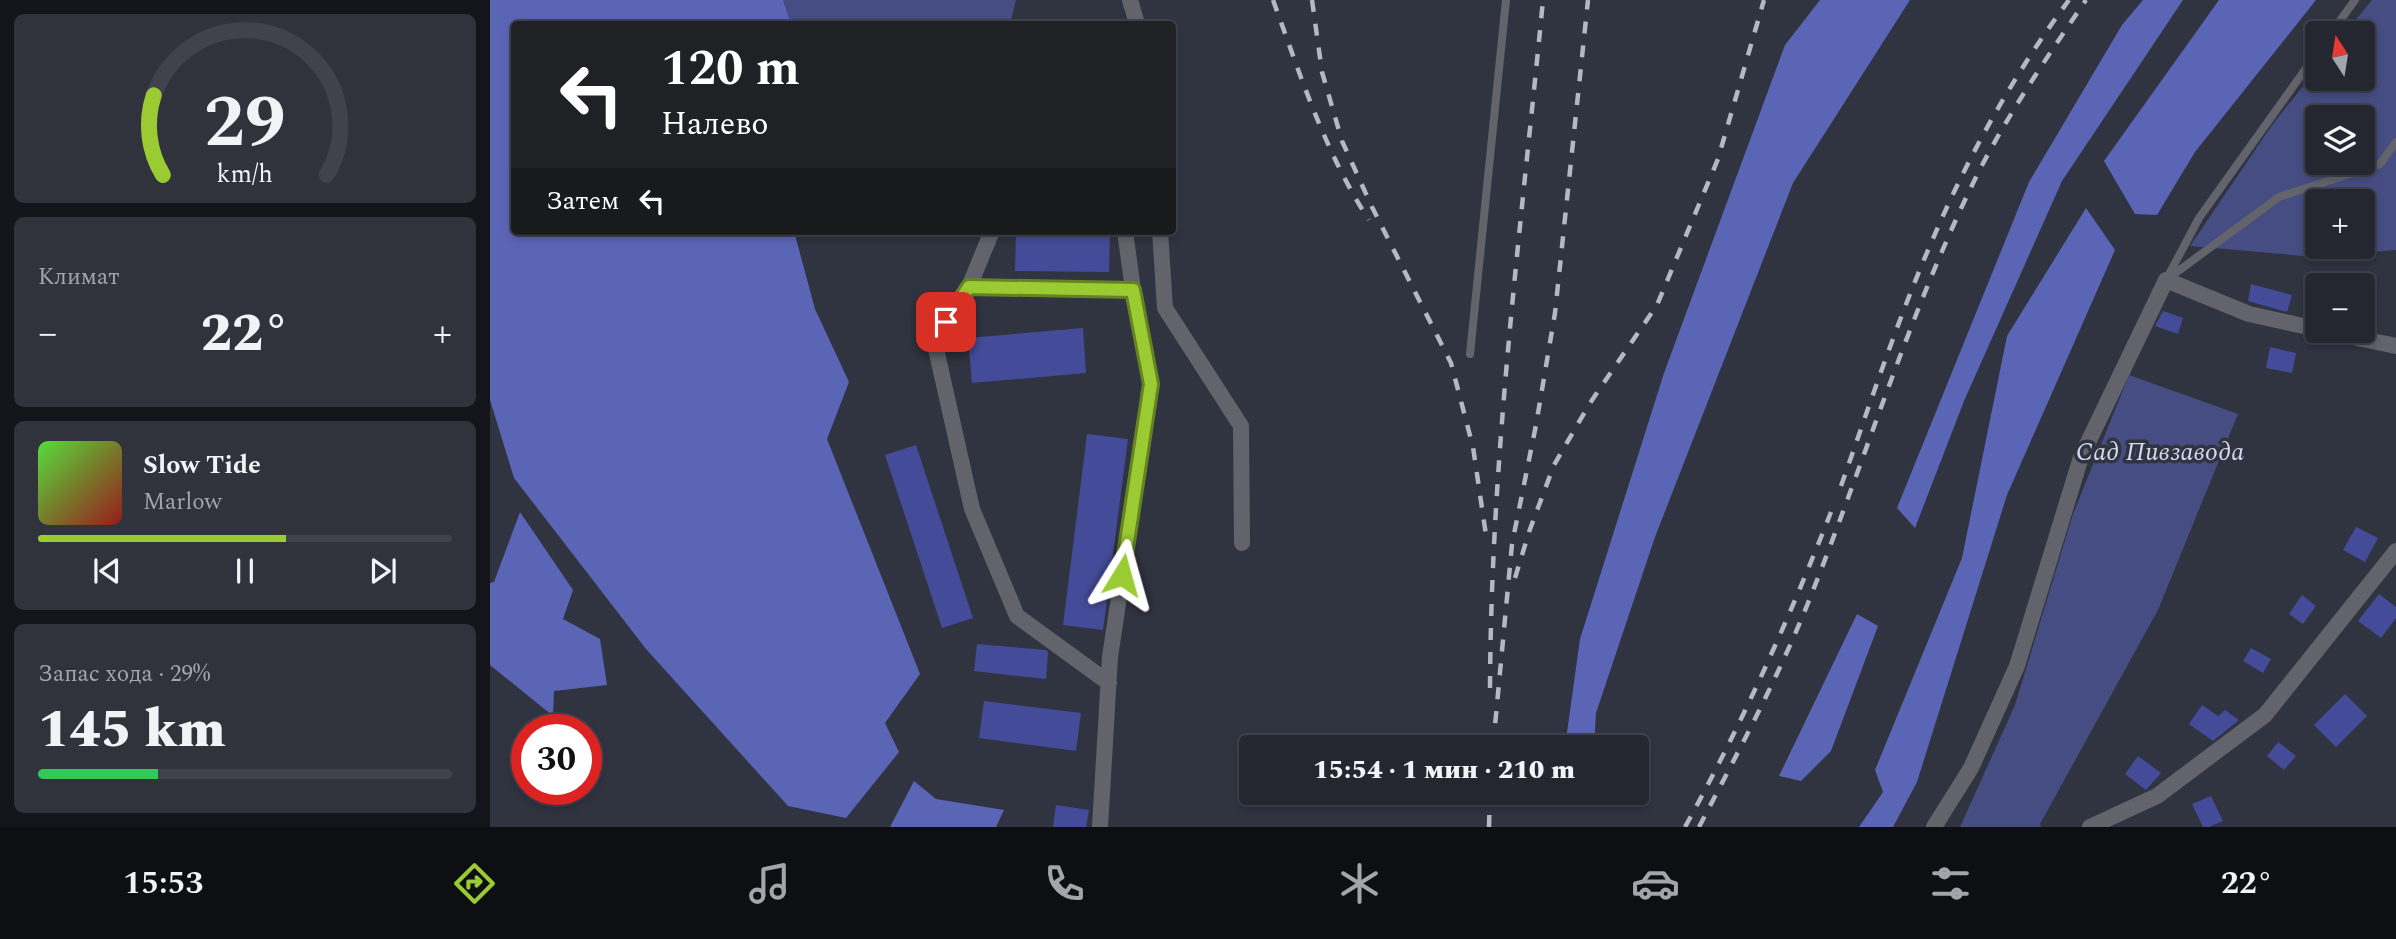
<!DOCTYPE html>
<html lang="ru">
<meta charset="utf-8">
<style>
body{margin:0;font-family:Spectral,serif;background:#30323c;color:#f1f3f6;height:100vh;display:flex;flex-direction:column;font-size:26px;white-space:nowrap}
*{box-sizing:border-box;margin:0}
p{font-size:23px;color:#a3a5ab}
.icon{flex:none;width:38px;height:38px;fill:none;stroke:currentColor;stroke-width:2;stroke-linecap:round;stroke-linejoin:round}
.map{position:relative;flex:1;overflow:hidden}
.details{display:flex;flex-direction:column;gap:14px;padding:14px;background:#14151a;width:490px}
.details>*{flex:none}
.banner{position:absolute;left:21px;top:21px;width:665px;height:214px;border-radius:7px;box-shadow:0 4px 10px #0003,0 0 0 2px #41434c;background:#202124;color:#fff;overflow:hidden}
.needle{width:46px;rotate:348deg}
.buttons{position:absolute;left:1815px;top:21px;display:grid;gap:14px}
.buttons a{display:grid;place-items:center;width:70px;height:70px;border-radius:7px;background:#242630;box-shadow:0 4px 10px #0003,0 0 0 2px #41434c;font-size:35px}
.speed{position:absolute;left:21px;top:714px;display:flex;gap:14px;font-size:35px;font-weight:700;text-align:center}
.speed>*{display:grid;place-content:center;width:91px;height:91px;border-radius:50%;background:#242630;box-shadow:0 4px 10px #0003,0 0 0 2px #41434c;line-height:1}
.speed .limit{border:10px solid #d22;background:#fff;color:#111}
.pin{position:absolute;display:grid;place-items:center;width:60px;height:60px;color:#fff;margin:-30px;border-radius:14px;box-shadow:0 4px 10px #0006}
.me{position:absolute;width:77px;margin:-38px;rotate:8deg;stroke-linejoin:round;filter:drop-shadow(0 0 5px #0008)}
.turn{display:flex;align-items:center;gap:24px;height:147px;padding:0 35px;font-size:32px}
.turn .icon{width:91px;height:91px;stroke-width:2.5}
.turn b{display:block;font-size:49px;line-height:60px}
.then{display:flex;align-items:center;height:66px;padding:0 35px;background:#0003;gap:14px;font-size:26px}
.big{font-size:52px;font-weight:800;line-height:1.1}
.details .widget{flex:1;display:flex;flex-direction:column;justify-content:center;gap:10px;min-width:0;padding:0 24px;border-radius:10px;background:#30323c}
.details .dial{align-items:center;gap:0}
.dial svg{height:182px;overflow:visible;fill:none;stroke:#41434c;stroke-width:7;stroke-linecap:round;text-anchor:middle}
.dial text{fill:#f1f3f6;stroke:none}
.song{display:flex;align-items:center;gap:21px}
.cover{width:84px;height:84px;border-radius:10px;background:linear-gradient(135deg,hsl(110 70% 55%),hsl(0 70% 35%))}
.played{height:7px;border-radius:4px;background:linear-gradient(90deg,#9bcb33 60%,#41434c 60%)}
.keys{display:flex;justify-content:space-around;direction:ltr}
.heat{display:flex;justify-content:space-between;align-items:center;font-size:38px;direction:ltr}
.charge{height:10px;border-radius:5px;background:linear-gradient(90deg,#34c759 29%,#41434c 0)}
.trip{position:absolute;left:749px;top:735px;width:410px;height:70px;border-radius:7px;background:#242630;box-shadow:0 4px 10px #0003,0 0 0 2px #41434c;font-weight:800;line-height:70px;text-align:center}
.tabs{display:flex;height:112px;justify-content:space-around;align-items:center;background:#0e0f13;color:#a3a5ab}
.tabs .icon{width:49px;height:49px}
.tabs .selected{color:#9bcb33}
.tabs b{font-size:32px;color:#f1f3f6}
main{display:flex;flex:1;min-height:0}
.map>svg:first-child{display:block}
.green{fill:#454d83;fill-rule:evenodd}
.forest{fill:#5b65b6}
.building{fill:#444c99}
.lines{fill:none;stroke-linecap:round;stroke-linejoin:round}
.service{stroke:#63646b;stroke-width:8}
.minor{stroke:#63646b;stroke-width:16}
.rail{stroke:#b5b7c1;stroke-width:4.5;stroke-dasharray:12 12;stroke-linecap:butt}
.route-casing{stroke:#658421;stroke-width:18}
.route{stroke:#9bcb33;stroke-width:12}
.labels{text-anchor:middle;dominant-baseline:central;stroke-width:7;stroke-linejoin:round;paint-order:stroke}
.park-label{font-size:26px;font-style:italic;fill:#d3d8ee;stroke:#303340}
</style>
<main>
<section class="details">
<div class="widget dial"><svg viewBox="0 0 100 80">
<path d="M14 69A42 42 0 1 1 86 69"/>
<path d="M14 69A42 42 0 0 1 10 34" stroke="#9bcb33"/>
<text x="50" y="56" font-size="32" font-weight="700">29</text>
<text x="50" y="72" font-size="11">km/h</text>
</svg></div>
<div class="widget"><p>Климат</p>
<div class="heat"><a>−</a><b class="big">22°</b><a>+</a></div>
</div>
<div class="widget">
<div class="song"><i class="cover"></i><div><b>Slow Tide</b><p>Marlow</p></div></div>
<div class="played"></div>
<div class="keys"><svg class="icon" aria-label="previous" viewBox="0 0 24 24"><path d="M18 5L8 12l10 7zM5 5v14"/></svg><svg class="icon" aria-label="pause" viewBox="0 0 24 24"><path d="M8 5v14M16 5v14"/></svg><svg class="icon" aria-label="next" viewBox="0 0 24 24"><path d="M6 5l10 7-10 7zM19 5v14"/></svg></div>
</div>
<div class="widget"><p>Запас хода · 29%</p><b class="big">145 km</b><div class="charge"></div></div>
</section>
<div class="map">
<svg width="1906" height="827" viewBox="0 0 1906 827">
<rect width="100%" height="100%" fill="#303340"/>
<path class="green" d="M 293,0 L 526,0 L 520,24 L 301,24 Z
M 1882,0 L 1906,0 L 1906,250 L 1870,253 L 1860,260 L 1700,246 L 1782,125 L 1827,69 L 1827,79 L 1872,79 L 1872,33 L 1855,33 ZM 1827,117 L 1872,117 L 1872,163 L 1827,163 ZM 1827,201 L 1872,201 L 1872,247 L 1827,247 Z
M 1639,375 L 1748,414 L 1668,610 L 1550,824 L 1551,827 L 1470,827 L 1525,705 L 1583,514 Z"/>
<path class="forest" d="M 0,0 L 293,0 L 301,24 L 24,24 L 24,231 L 304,231 L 325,309 L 359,382 L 337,439 L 430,674 L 395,723 L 409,752 L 356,818 L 298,806 L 156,649 L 24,478 L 0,400 Z
M 1330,0 L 1420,0 L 1303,183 L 1165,537 L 1106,713 L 1104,747 L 1075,747 L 1090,639 L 1174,373 L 1295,45 Z
M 1653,0 L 1693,0 L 1572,181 L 1474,401 L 1425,528 L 1407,508 L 1539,182 L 1632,25 Z
M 1729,0 L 1826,0 L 1705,152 L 1667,215 L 1645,214 L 1614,161 Z
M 1596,208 L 1625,250 L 1517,495 L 1427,782 L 1403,827 L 1369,827 L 1393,792 L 1385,770 L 1472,558 L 1517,336 Z
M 30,512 L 83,590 L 73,619 L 110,639 L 117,685 L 64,691 L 63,716 L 0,665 L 0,583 L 4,582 Z
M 1367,614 L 1388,626 L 1341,751 L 1311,781 L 1289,776 Z
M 424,781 L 446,799 L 514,810 L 506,827 L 400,827 Z"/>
<path class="building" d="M 526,234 L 620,235 L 619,272 L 525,271 Z
M 1761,284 L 1802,295 L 1797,312 L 1758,301 Z
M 1673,311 L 1693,318 L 1688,334 L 1665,326 Z
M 593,328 L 596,373 L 482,383 L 478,338 Z
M 1780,347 L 1806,353 L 1802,373 L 1776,368 Z
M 597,434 L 638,439 L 613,630 L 573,625 Z
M 426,445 L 483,618 L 452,628 L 395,455 Z
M 1866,527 L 1888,538 L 1875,562 L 1853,550 Z
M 1889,594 L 1906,607 L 1906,618 L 1891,638 L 1868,621 Z
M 1812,595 L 1826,606 L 1813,624 L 1799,614 Z
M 487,644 L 556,650 L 558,652 L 556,679 L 484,671 Z
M 1761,648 L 1781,659 L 1773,673 L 1753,661 Z
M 1855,694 L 1877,716 L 1846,747 L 1824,725 Z
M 494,701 L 591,713 L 586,751 L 489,738 Z
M 1712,705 L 1728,716 L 1735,710 L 1749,720 L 1723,741 L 1699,724 Z
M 1788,742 L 1806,756 L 1794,770 L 1777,756 Z
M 1648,756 L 1671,773 L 1656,790 L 1635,774 Z
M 1721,796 L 1733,821 L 1719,827 L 1713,827 L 1702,804 Z
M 566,805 L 599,810 L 596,827 L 563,827 Z"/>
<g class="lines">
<path class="service" d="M 1841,33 L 1865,0
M 1827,53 L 1709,218 L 1676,280 L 1789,197 L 1890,164 L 1906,142
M 980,354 L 1016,0"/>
<path class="minor" d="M 640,0 L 647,24
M 635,231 L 643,290
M 670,231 L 675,308 L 751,426 L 752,543
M 479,287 L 502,231
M 1834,331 L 1906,346
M 610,827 L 620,657 L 661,384 L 643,290 L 479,287 L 444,340 L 482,509 L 527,616 L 619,683
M 1444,827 L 1481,768 L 1527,666 L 1591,457 L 1676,280 L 1759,314 L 1827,329
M 1600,827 L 1667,796 L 1775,715 L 1906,551"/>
<path class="rail" d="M 783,0 C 810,74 835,153 879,220
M 822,0 L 832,72 L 852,141 L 882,207 L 961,363 L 983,447 L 997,542
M 1351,486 C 1380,404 1407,321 1442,241 C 1478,156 1524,74 1579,0
M 1025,578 L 1039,532 L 1064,465 L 1100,403 L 1167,305 L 1228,159 L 1274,0
M 1000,688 C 1001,458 1031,228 1053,0
M 1003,747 L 1022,544 L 1046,425 L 1065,313 L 1098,0
M 999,827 L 1000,793
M 1195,827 C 1251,726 1299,619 1341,512
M 1209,827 C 1247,754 1287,680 1318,603 C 1375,461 1419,313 1487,175 C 1518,114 1557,57 1596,0"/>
</g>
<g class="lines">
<g class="route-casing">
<path id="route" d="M 456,322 L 479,287 L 643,290 L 661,384 L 632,575"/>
</g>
<use href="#route" class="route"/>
</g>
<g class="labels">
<g class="park-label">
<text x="1670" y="452">Сад Пивзавода</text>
</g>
</g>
</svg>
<div class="buttons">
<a><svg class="needle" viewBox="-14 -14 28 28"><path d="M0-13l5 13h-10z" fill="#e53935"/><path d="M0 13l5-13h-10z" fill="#a3a5ab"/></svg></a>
<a><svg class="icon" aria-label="layers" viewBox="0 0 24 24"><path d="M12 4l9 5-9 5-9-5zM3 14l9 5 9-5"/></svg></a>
<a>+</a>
<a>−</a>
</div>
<div class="speed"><div class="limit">30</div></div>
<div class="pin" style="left:456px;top:322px;background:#d93025"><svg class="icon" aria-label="arrive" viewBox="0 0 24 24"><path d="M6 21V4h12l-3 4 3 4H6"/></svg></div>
<svg class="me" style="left:632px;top:575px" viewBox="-20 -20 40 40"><path d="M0-17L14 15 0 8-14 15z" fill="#9bcb33" stroke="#fff" stroke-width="4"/></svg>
<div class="trip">15:54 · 1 мин · 210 m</div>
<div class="banner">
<div class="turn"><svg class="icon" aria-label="left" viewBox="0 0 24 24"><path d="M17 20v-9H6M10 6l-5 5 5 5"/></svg><div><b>120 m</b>Налево</div></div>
<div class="then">Затем<svg class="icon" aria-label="left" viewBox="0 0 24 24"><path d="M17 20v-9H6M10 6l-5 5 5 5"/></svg></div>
</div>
</div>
</main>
<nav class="tabs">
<b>15:53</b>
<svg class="icon selected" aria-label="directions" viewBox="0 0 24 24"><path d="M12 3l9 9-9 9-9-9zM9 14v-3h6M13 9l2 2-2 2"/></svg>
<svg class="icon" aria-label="music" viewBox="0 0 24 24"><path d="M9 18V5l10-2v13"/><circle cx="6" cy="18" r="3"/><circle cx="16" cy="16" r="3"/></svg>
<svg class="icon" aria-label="phone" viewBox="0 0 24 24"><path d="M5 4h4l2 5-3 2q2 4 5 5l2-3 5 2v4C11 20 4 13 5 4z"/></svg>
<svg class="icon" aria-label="climate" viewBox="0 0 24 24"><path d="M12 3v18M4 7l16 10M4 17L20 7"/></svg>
<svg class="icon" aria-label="car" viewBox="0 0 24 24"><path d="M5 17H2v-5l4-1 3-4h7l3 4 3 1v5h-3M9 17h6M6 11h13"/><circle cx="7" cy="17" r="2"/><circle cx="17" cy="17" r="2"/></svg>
<svg class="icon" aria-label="filters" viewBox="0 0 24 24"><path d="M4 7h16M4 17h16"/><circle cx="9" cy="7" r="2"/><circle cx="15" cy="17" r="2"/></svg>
<b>22°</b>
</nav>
